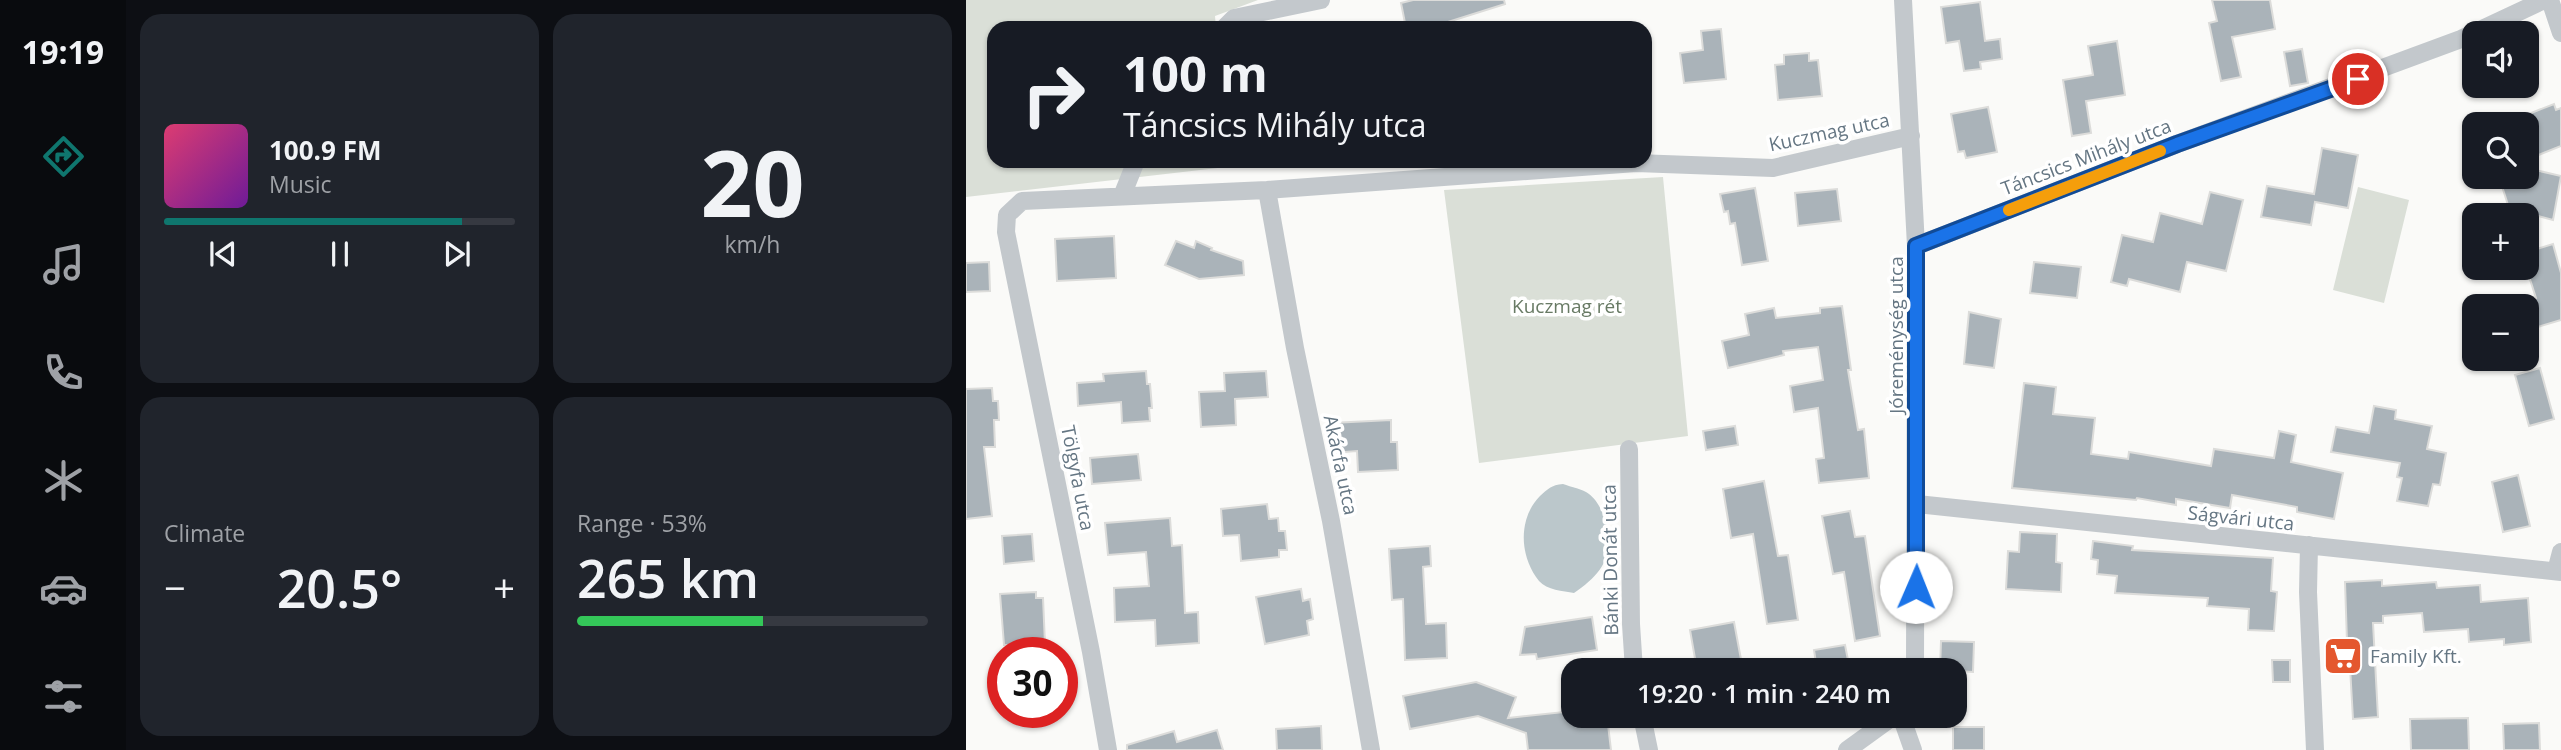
<!DOCTYPE html>
<meta charset="utf-8">
<style>
body{margin:0;font-family:"Open Sans",sans-serif;background:#20242c;color:#f1f3f6;height:100vh;display:flex;flex-direction:column;font-size:26px;white-space:nowrap}
*{box-sizing:border-box;margin:0}
p{font-size:23px;color:#9ea1a6}
.icon{flex:none;width:38px;height:38px;fill:none;stroke:currentColor;stroke-width:2;stroke-linecap:round;stroke-linejoin:round}
.map{position:relative;flex:1;overflow:hidden}
.side{display:flex;flex-direction:column;gap:14px;padding:14px;background:#0d0f14;width:840px}
.side>*{flex:none}
.hud{position:absolute;left:21px;top:21px;width:665px;height:147px;border-radius:21px;box-shadow:0 2px 5px #0004;background:#171b24;color:#f1f3f6;overflow:hidden}
.tools{position:absolute;left:1496px;top:21px;display:grid;gap:14px}
.tools a{display:grid;place-items:center;width:77px;height:77px;border-radius:14px;background:#171b24;box-shadow:0 2px 5px #0004;font-size:35px}
.speed{position:absolute;left:21px;top:637px;display:flex;gap:14px;font-size:35px;font-weight:700;text-align:center}
.speed>*{display:grid;place-content:center;width:91px;height:91px;border-radius:50%;background:#171b24;box-shadow:0 2px 5px #0004;line-height:1}
.speed .limit{border:10px solid #d22;background:#fff;color:#111}
.pin{position:absolute;display:grid;place-items:center;width:60px;height:60px;color:#fff;margin:-30px;border:4px solid #fff;border-radius:50%;box-shadow:0 2px 7px #0007}
.me{position:absolute;width:77px;margin:-38px;rotate:1deg;stroke-linejoin:round;filter:drop-shadow(0 0 5px #0008)}
.turn{display:flex;align-items:center;gap:24px;height:147px;padding:0 21px;font-size:32px}
.turn .icon{width:91px;height:91px;stroke-width:2.5}
.turn b{display:block;font-size:49px;line-height:60px}
.big{font-size:52px;font-weight:600;line-height:1.1}
.side .card{flex:1;display:flex;flex-direction:column;justify-content:center;gap:10px;min-width:0;padding:0 24px;border-radius:21px;background:#20242c}
.side .dial{align-items:center;gap:0}
.dial b{font-size:91px;line-height:1}
.song{display:flex;align-items:center;gap:21px}
.cover{width:84px;height:84px;border-radius:10px;background:linear-gradient(135deg,hsl(340 70% 55%),hsl(280 70% 35%))}
.played{height:7px;border-radius:4px;background:linear-gradient(90deg,#0f766e 85%,#363941 85%)}
.keys{display:flex;justify-content:space-around;direction:ltr}
.heat{display:flex;justify-content:space-between;align-items:center;font-size:38px;direction:ltr}
.charge{height:10px;border-radius:5px;background:linear-gradient(90deg,#34c759 53%,#363941 0)}
.side .tiles{flex:1;display:grid;gap:14px;grid-template-columns:repeat(2,1fr)}
.trip{position:absolute;left:595px;top:658px;width:406px;height:70px;border-radius:21px;background:#171b24;box-shadow:0 2px 5px #0004;font-weight:600;line-height:70px;text-align:center}
main{display:flex;flex:1;min-height:0}
.tabs{display:flex;flex-direction:column;width:126px;justify-content:space-around;align-items:center;background:#090b0e;color:#9ea1a6}
.tabs .icon{width:49px;height:49px}
.tabs .active{color:#0f766e}
.tabs b{font-size:32px;color:#f1f3f6}
.map>svg:first-child{display:block}
.green{fill:#dadfd7}
.water{fill:#bbc7cb}
.building{fill:#aab3b9;stroke:#dcdcda;stroke-width:2}
.lines{fill:none;stroke-linecap:round;stroke-linejoin:round}
.street{stroke:#c3c8cc;stroke-width:18}
.route-casing{stroke:#114b97;stroke-width:18}
.route{stroke:#1a73e8;stroke-width:12}
.slow{stroke:#f59e0b;stroke-width:12}
.labels{text-anchor:middle;dominant-baseline:central;stroke-width:7;stroke-linejoin:round;paint-order:stroke}
.street-label{font-size:19px;fill:#657683;stroke:#fff}
.park-label{font-size:19px;fill:#687a64;stroke:#fff}
.poi-label{font-size:19px;fill:#657683;stroke:#fff;text-anchor:start}
</style>
<main>
<nav class="tabs">
<b>19:19</b>
<svg class="icon active" aria-label="directions" viewBox="0 0 24 24"><path d="M12 3l9 9-9 9-9-9zM9 14v-3h6M13 9l2 2-2 2"/></svg>
<svg class="icon" aria-label="music" viewBox="0 0 24 24"><path d="M9 18V5l10-2v13"/><circle cx="6" cy="18" r="3"/><circle cx="16" cy="16" r="3"/></svg>
<svg class="icon" aria-label="phone" viewBox="0 0 24 24"><path d="M5 4h4l2 5-3 2q2 4 5 5l2-3 5 2v4C11 20 4 13 5 4z"/></svg>
<svg class="icon" aria-label="climate" viewBox="0 0 24 24"><path d="M12 3v18M4 7l16 10M4 17L20 7"/></svg>
<svg class="icon" aria-label="car" viewBox="0 0 24 24"><path d="M5 17H2v-5l4-1 3-4h7l3 4 3 1v5h-3M9 17h6M6 11h13"/><circle cx="7" cy="17" r="2"/><circle cx="17" cy="17" r="2"/></svg>
<svg class="icon" aria-label="filters" viewBox="0 0 24 24"><path d="M4 7h16M4 17h16"/><circle cx="9" cy="7" r="2"/><circle cx="15" cy="17" r="2"/></svg>
</nav>
<section class="side">
<div class="tiles">
<div class="card">
<div class="song"><i class="cover"></i><div><b>100.9 FM</b><p>Music</p></div></div>
<div class="played"></div>
<div class="keys"><svg class="icon" aria-label="previous" viewBox="0 0 24 24"><path d="M18 5L8 12l10 7zM5 5v14"/></svg><svg class="icon" aria-label="pause" viewBox="0 0 24 24"><path d="M8 5v14M16 5v14"/></svg><svg class="icon" aria-label="next" viewBox="0 0 24 24"><path d="M6 5l10 7-10 7zM19 5v14"/></svg></div>
</div>
<div class="card dial"><b>20</b><p>km/h</p></div>
<div class="card"><p>Climate</p>
<div class="heat"><a>−</a><b class="big">20.5°</b><a>+</a></div>
</div>
<div class="card"><p>Range · 53%</p><b class="big">265 km</b><div class="charge"></div></div>
</div>
</section>
<div class="map">
<svg width="1595" height="750" viewBox="0 0 1595 750">
<rect width="100%" height="100%" fill="#fafaf8"/>
<path class="green" d="M 0,0 L 292,0 L 249,16 L 250,28 L 28,28 L 28,161 L 268,161 L 269,166 L 0,197 Z
M 697,177 L 722,436 L 513,463 L 478,190 Z
M 1392,187 L 1443,200 L 1418,303 L 1367,290 Z"/>
<path class="water" d="M 597,484 C 605,487 617,489 623,494 C 630,499 636,510 638,517 C 651,553 637,573 608,593 C 597,591 581,590 573,581 C 553,556 552,518 574,496 C 582,489 585,485 597,484 Z"/>
<path class="building" d="M 447,0 L 538,0 L 539,4 L 463,28 L 440,28 L 435,3 Z
M 1246,0 L 1304,0 L 1309,29 L 1266,37 L 1275,77 L 1255,81 L 1243,23 L 1251,21 Z
M 1014,2 L 1019,41 L 1034,39 L 1036,59 L 1014,62 L 1015,69 L 998,71 L 993,41 L 980,43 L 975,7 Z
M 755,29 L 760,79 L 718,83 L 714,53 L 737,50 L 735,31 Z
M 1151,41 L 1159,95 L 1120,101 L 1125,133 L 1106,136 L 1097,80 L 1127,75 L 1122,46 Z
M 1336,49 L 1342,83 L 1324,86 L 1318,52 Z
M 843,53 L 843,61 L 852,60 L 856,96 L 812,100 L 809,65 L 818,64 L 818,55 Z
M 1588,104 L 1590,110 L 1595,108 L 1595,146 L 1570,156 L 1561,132 L 1561,124 L 1557,122 L 1567,118 L 1565,113 Z
M 1022,107 L 1031,152 L 1000,158 L 998,151 L 992,152 L 985,114 Z
M 1356,148 L 1392,155 L 1382,208 L 1349,202 L 1345,225 L 1295,217 L 1301,186 L 1348,194 Z
M 1565,169 L 1595,176 L 1587,220 L 1543,208 L 1533,177 L 1563,177 Z
M 789,188 L 802,261 L 776,265 L 769,223 L 764,224 L 762,211 L 758,212 L 754,194 Z
M 871,189 L 875,221 L 832,226 L 829,193 Z
M 1244,192 L 1277,200 L 1260,271 L 1221,262 L 1214,292 L 1163,279 L 1161,286 L 1145,282 L 1156,235 L 1187,242 L 1194,213 L 1236,224 Z
M 148,236 L 150,278 L 91,281 L 89,239 Z
M 210,241 L 228,248 L 230,241 L 246,248 L 245,250 L 277,261 L 278,275 L 233,279 L 199,265 Z
M 1587,244 L 1595,273 L 1595,320 L 1565,329 L 1558,302 L 1570,298 L 1561,270 L 1561,252 Z
M 23,262 L 24,291 L 0,292 L 0,263 Z
M 1068,262 L 1115,267 L 1111,298 L 1064,293 Z
M 876,306 L 885,370 L 882,370 L 892,430 L 898,429 L 903,478 L 853,483 L 850,459 L 858,458 L 852,408 L 828,412 L 824,386 L 857,380 L 852,347 L 817,351 L 818,355 L 762,368 L 756,341 L 783,335 L 779,314 L 808,308 L 810,318 L 854,313 L 854,308 Z
M 1003,312 L 1035,319 L 1028,368 L 998,364 Z
M 1574,368 L 1588,419 L 1563,426 L 1549,375 Z
M 180,371 L 181,384 L 184,384 L 186,408 L 183,408 L 184,421 L 156,423 L 155,402 L 112,406 L 111,383 L 138,381 L 137,374 Z
M 300,371 L 302,397 L 269,399 L 270,425 L 235,427 L 233,392 L 259,391 L 258,373 Z
M 1058,383 L 1090,387 L 1087,414 L 1129,418 L 1125,454 L 1162,459 L 1163,452 L 1245,466 L 1248,449 L 1308,458 L 1313,431 L 1330,435 L 1325,462 L 1377,473 L 1368,519 L 1331,512 L 1331,507 L 1266,495 L 1264,508 L 1210,499 L 1210,505 L 1171,498 L 1170,500 L 1046,488 Z
M 26,388 L 27,401 L 32,401 L 33,420 L 28,420 L 29,447 L 18,447 L 26,516 L 0,519 L 0,389 Z
M 1408,406 L 1430,410 L 1429,419 L 1466,426 L 1461,449 L 1480,453 L 1474,485 L 1467,484 L 1462,506 L 1431,501 L 1436,478 L 1431,477 L 1434,463 L 1365,452 L 1370,427 L 1403,433 Z
M 425,420 L 425,442 L 431,442 L 432,470 L 392,472 L 391,451 L 366,453 L 365,423 Z
M 769,426 L 772,445 L 740,450 L 737,431 Z
M 172,454 L 175,480 L 126,484 L 124,458 Z
M 1552,475 L 1564,526 L 1537,532 L 1526,482 Z
M 798,481 L 812,556 L 822,555 L 832,620 L 801,624 L 787,534 L 765,538 L 757,489 Z
M 301,504 L 303,519 L 312,518 L 313,531 L 319,531 L 321,550 L 313,550 L 313,557 L 275,561 L 273,535 L 257,536 L 255,509 Z
M 884,511 L 889,537 L 899,536 L 914,636 L 889,641 L 878,572 L 867,574 L 856,516 Z
M 204,518 L 206,546 L 216,545 L 219,613 L 232,612 L 233,643 L 190,646 L 189,620 L 149,622 L 148,588 L 183,586 L 180,552 L 142,555 L 139,523 Z
M 1054,532 L 1091,534 L 1090,562 L 1096,563 L 1095,592 L 1040,589 L 1042,551 L 1053,552 Z
M 66,534 L 68,561 L 38,564 L 36,536 Z
M 1127,541 L 1167,546 L 1166,550 L 1307,558 L 1305,591 L 1311,592 L 1308,631 L 1282,630 L 1283,609 L 1241,606 L 1242,598 L 1149,593 L 1151,576 L 1131,574 L 1132,560 L 1125,559 Z
M 464,546 L 465,566 L 457,567 L 460,624 L 480,623 L 481,658 L 439,660 L 437,599 L 426,600 L 423,549 Z
M 1416,580 L 1416,586 L 1470,582 L 1471,588 L 1514,585 L 1515,602 L 1562,598 L 1565,642 L 1538,645 L 1538,639 L 1503,642 L 1502,629 L 1458,632 L 1456,613 L 1417,616 L 1417,623 L 1407,623 L 1412,717 L 1387,719 L 1384,667 L 1364,668 L 1364,643 L 1381,642 L 1379,582 Z
M 335,589 L 337,601 L 344,599 L 347,619 L 341,621 L 343,635 L 299,644 L 290,597 Z
M 70,592 L 70,598 L 77,598 L 79,644 L 38,645 L 34,594 Z
M 626,617 L 631,650 L 571,659 L 570,654 L 554,655 L 559,627 Z
M 768,622 L 777,670 L 731,670 L 724,630 Z
M 975,641 L 1008,642 L 1007,672 L 974,670 Z
M 879,645 L 884,670 L 851,670 L 848,650 Z
M 1306,660 L 1324,660 L 1324,682 L 1307,682 Z
M 510,682 L 550,697 L 542,718 L 607,711 L 607,716 L 641,716 L 645,750 L 562,750 L 560,733 L 512,716 L 444,729 L 437,696 Z
M 1502,718 L 1503,750 L 1445,750 L 1444,719 Z
M 1573,723 L 1574,750 L 1538,750 L 1537,724 Z
M 355,726 L 356,750 L 311,750 L 310,729 Z
M 987,727 L 1018,727 L 1018,750 L 987,750 Z
M 251,730 L 257,750 L 161,750 L 161,745 L 208,731 L 211,742 Z"/>
<g class="lines">
<path class="street" d="M 937,0 L 950,246 L 949,670
M 1584,0 L 1595,33
M 258,28 L 268,18 L 355,0
M 301,190 L 329,348 L 365,521 L 405,750
M 156,196 L 170,161
M 950,246 L 1211,144 L 1495,39 L 1578,0
M 663,449 L 665,624 L 668,670
M 951,504 L 1595,572
M 1343,545 L 1342,592 L 1349,750
M 1590,571 L 1595,552
M 676,716 L 683,750
M 935,716 L 947,750
M 142,750 L 125,652 L 40,232 L 41,215 L 56,201 L 301,190 L 670,163 L 807,168 L 945,136
M 881,750 L 928,716"/>
</g>
<g class="lines">
<g class="route-casing">
<path id="route" d="M 950,587 L 950,246 L 1211,144 L 1392,79"/>
</g>
<use href="#route" class="route"/>
<path class="slow" d="M 1043,210 L 1194,151"/>
</g>
<defs>
<g id="supermarket-square" transform="scale(2.0125)"><rect x="-9" y="-9" width="18" height="18" rx="4" fill="#e4572e" stroke="#fff"/><path d="M-6-5.5h2.5l.6 2H6L4.5 2H-2.5L-4.4-4H-6ZM-1.5 3.2a1.3 1.3 0 1 0 .1 0ZM3 3.2a1.3 1.3 0 1 0 .1 0Z" fill="#fff"/></g>
</defs>
<g fill-rule="evenodd">
<use href="#supermarket-square" x="1377" y="656"/>
</g>
<g class="labels">
<g class="street-label">
<text transform="translate(863 132) rotate(-12)">Kuczmag utca</text>
<text transform="translate(1120 157) rotate(-21)">Táncsics Mihály utca</text>
<text transform="translate(930 335) rotate(-90)">Jóreménység utca</text>
<text transform="translate(375 465) rotate(78)">Akácfa utca</text>
<text transform="translate(112 478) rotate(79)">Tölgyfa utca</text>
<text transform="translate(1275 518) rotate(6)">Ságvári utca</text>
<text transform="translate(644 560) rotate(-91)">Bánki Donát utca</text>
</g>
<g class="park-label">
<text x="601" y="306">Kuczmag rét</text>
</g>
<g class="poi-label">
<text x="1404" y="656">Family Kft.</text>
</g>
</g>
</svg>
<div class="tools">
<a><svg class="icon" aria-label="sound" viewBox="0 0 24 24"><path d="M4 9h4l5-4v14l-5-4H4zM17 9q2 3 0 6"/></svg></a>
<a><svg class="icon" aria-label="search" viewBox="0 0 24 24"><circle cx="10" cy="10" r="6"/><path d="M15 15l6 6"/></svg></a>
<a>+</a>
<a>−</a>
</div>
<div class="speed"><div class="limit">30</div></div>
<div class="pin" style="left:1392px;top:79px;background:#d93025"><svg class="icon" aria-label="arrive" viewBox="0 0 24 24"><path d="M6 21V4h12l-3 4 3 4H6"/></svg></div>
<svg class="me" style="left:950px;top:587px" viewBox="-20 -20 40 40"><circle r="19" fill="#fff"/><path d="M0-13L10 11 0 6-10 11z" fill="#1a73e8"/></svg>
<div class="trip">19:20 · 1 min · 240 m</div>
<div class="hud">
<div class="turn"><svg class="icon" aria-label="right" viewBox="0 0 24 24"><path d="M7 20v-9h11M14 6l5 5-5 5"/></svg><div><b>100 m</b>Táncsics Mihály utca</div></div>
</div>
</div>
</main>
